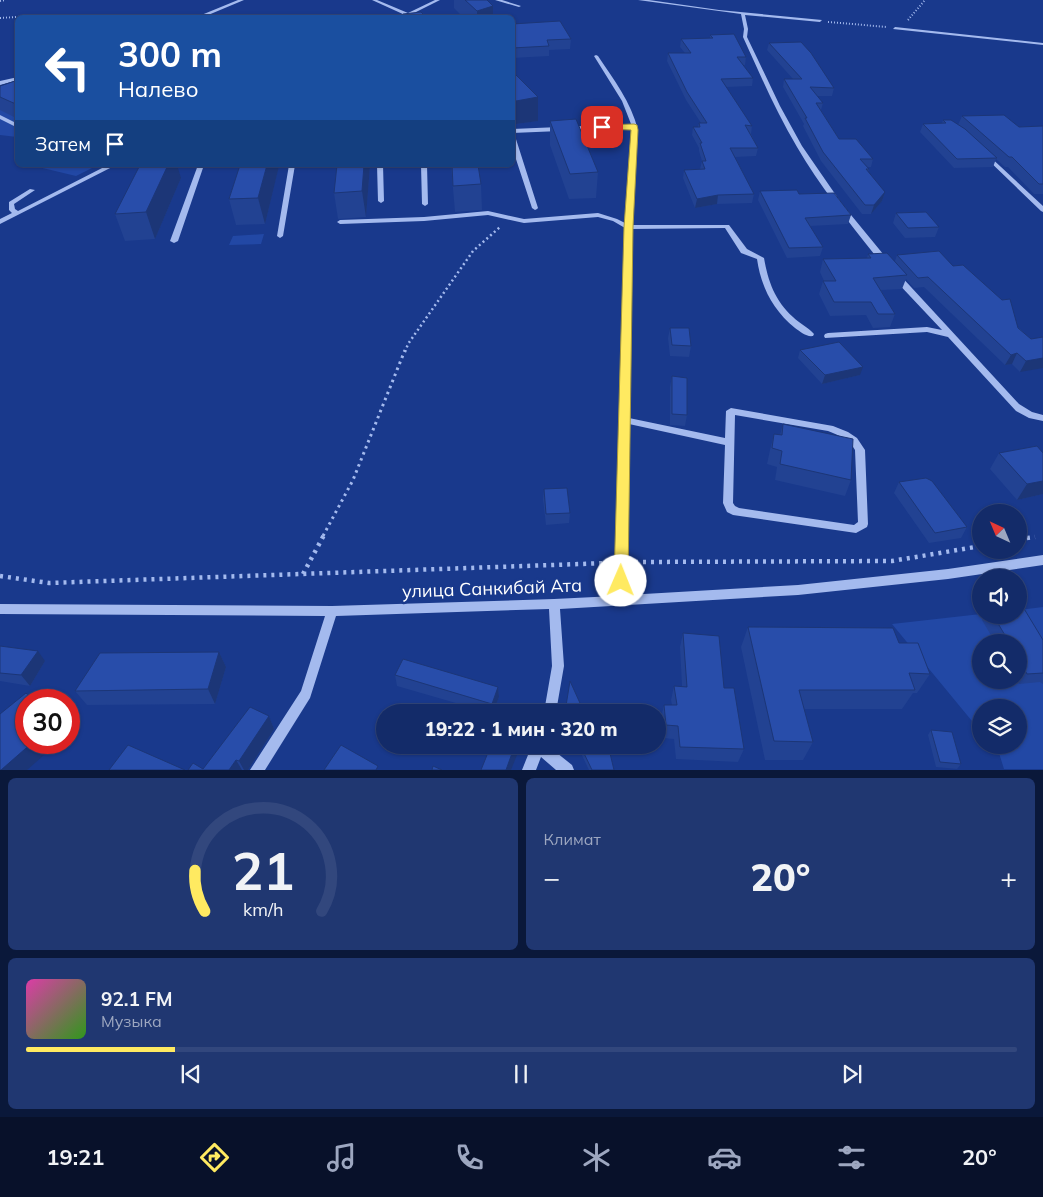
<!DOCTYPE html>
<html lang="ru">
<meta charset="utf-8">
<style>
body{margin:0;font-family:Mulish,sans-serif;background:#203771;color:#f1f3f6;height:100vh;display:flex;flex-direction:column;font-size:19px;white-space:nowrap}
*{box-sizing:border-box;margin:0}
p{font-size:16px;color:#9da7c0}
.icon{flex:none;width:28px;height:28px;fill:none;stroke:currentColor;stroke-width:2;stroke-linecap:round;stroke-linejoin:round}
.map{position:relative;height:770px;overflow:hidden}
.drawer{display:flex;flex-direction:column;gap:8px;padding:8px;background:#0a183a;flex:1}
.drawer>*{flex:none}
.guide{position:absolute;left:15px;top:15px;width:500px;height:152px;border-radius:8px;box-shadow:0 1px 4px #0004,0 0 0 1px #32477d;background:#1a4fa0;color:#fff;overflow:hidden}
.needle{width:32px;rotate:316deg}
.controls{position:absolute;left:972px;top:504px;display:grid;gap:10px}
.controls a{display:grid;place-items:center;width:55px;height:55px;border-radius:50%;background:#132b69;box-shadow:0 1px 4px #0004,0 0 0 1px #32477d;font-size:25px}
.speed{position:absolute;left:15px;top:689px;display:flex;gap:10px;font-size:25px;font-weight:700;text-align:center}
.speed>*{display:grid;place-content:center;width:65px;height:65px;border-radius:50%;background:#132b69;box-shadow:0 1px 4px #0004,0 0 0 1px #32477d;line-height:1}
.speed .limit{border:8px solid #d22;background:#fff;color:#111}
.pin{position:absolute;display:grid;place-items:center;width:42px;height:42px;color:#fff;margin:-21px;border-radius:10px;box-shadow:0 2px 8px #0006}
.me{position:absolute;width:55px;margin:-28px;rotate:1deg;stroke-linejoin:round;filter:drop-shadow(0 0 4px #0008)}
.turn{display:flex;align-items:center;gap:18px;height:105px;padding:0 20px;font-size:22px}
.turn .icon{width:65px;height:65px;stroke-width:2.5}
.turn b{display:block;font-size:35px;line-height:42px}
.then{display:flex;align-items:center;height:48px;padding:0 20px;background:#0003;gap:10px;font-size:19px}
.big{font-size:38px;font-weight:800;line-height:1.1}
.drawer .tile{flex:1;display:flex;flex-direction:column;justify-content:center;gap:8px;min-width:0;padding:0 18px;border-radius:8px;background:#203771}
.drawer .dial{align-items:center;gap:0}
.dial svg{height:130px;overflow:visible;fill:none;stroke:#32477d;stroke-width:7;stroke-linecap:round;text-anchor:middle}
.dial text{fill:#f1f3f6;stroke:none}
.song{display:flex;align-items:center;gap:15px}
.cover{width:60px;height:60px;border-radius:8px;background:linear-gradient(135deg,hsl(320 70% 55%),hsl(110 70% 35%))}
.played{height:5px;border-radius:2px;background:linear-gradient(90deg,#ffea61 15%,#32477d 15%)}
.keys{display:flex;justify-content:space-around;direction:ltr}
.heat{display:flex;justify-content:space-between;align-items:center;font-size:28px;direction:ltr}
.drawer .tiles{flex:1;display:grid;gap:8px;grid-template-columns:1fr 1fr}
.tile:last-child{grid-column:span 2}
.trip{position:absolute;left:376px;top:704px;width:290px;height:50px;border-radius:25px;background:#132b69;box-shadow:0 1px 4px #0004,0 0 0 1px #32477d;font-weight:800;line-height:50px;text-align:center}
.tabs{display:flex;height:80px;justify-content:space-around;align-items:center;background:#08112a;color:#9da7c0}
.tabs .icon{width:35px;height:35px}
.tabs .selected{color:#ffea61}
.tabs b{font-size:22px;color:#f1f3f6}
.map>svg:first-child{display:block}
.green{fill:#2248a5;fill-rule:evenodd}
.lines{fill:none;stroke-linecap:round;stroke-linejoin:round}
.path-far3{stroke:#a4baee;stroke-width:2;stroke-dasharray:1 2;stroke-linecap:butt}
.path-far2{stroke:#a4baee;stroke-width:2.5;stroke-dasharray:2 3;stroke-linecap:butt}
.path-far1{stroke:#a4baee;stroke-width:3;stroke-dasharray:2.5 4;stroke-linecap:butt}
.path{stroke:#a4baee;stroke-width:4.5;stroke-dasharray:3 5;stroke-linecap:butt}
.minor{fill:#a4baee;fill-rule:evenodd}
.wall{fill:#224292}
.shaded-wall{fill:#1c3677}
.building{fill:#284daa;stroke:#1c3677}
.route{fill:#ffea61;stroke:#a6983f}
.labels{text-anchor:middle;dominant-baseline:central;stroke-width:5;stroke-linejoin:round;paint-order:stroke}
.near-street-label{font-size:18px;fill:#fff;stroke:#19398c}
</style>
<div class="map">
<svg width="1043" height="770" viewBox="0 0 1043 770">
<rect width="100%" height="100%" fill="#19398c"/>
<path class="green" d="M 17,82 L 17,137 L 0,135 L 0,87 Z
M 30,165 L 98,165 L 76,176 Z
M 264,234 L 261,244 L 229,245 L 233,236 Z
M 1043,607 L 1043,769 L 1004,769 L 999,753 L 992,745 L 1019,745 L 1019,708 L 981,708 L 981,732 L 892,624 L 981,614 L 1019,615 L 1019,610 ZM 981,642 L 1019,642 L 1019,680 L 981,680 Z"/>
<g class="lines">
<path class="path-far3" d="M 0,1 L 5,0
M 0,18 L 32,16 L 60,18
M 908,20 L 925,0
M 828,22 L 887,27"/>
<path class="path-far2" d="M 405,352 L 408,344 L 473,251 L 500,227"/>
<path class="path-far1" d="M 323,536 L 353,480 L 405,350"/>
<path class="path" d="M 1019,539 L 1035,537
M 635,562 L 892,561 L 981,546
M 303,574 L 324,535
M 0,576 L 49,583 L 608,563"/>
<path class="minor" d="M 238,0 L 244,0 L 201,18 L 194,18 Z
M 372,0 L 377,0 L 408,13 L 435,0 L 440,0 L 416,12 L 438,18 C 430,18 423,15 415,15 C 411,15 407,17 402,18 L 405,15 Z
M 495,0 L 502,0 L 521,6 L 519,7 Z
M 638,0 L 649,0 L 719,10 L 822,20 L 820,22 L 745,15 L 748,29 L 747,37 L 780,106 L 802,146 L 842,204 L 888,260 L 888,264 L 882,264 C 852,226 821,188 797,147 C 776,112 760,74 743,37 L 744,29 L 741,14 Z
M 895,27 L 1043,43 L 1043,45 L 893,29 Z
M 596,55 L 598,56 C 614,80 631,102 638,130 L 632,225 L 729,225 L 747,249 L 764,258 C 768,281 775,301 793,317 C 799,323 808,327 814,334 L 813,336 C 806,337 801,332 795,328 C 773,310 761,287 757,259 L 741,253 L 725,228 L 631,229 L 629,418 L 725,438 L 726,411 L 731,408 L 833,426 L 848,432 L 857,438 L 865,450 L 868,524 L 867,527 L 856,533 L 733,515 L 727,512 L 723,503 L 725,445 L 629,424 L 627,595 L 798,585 L 948,569 L 1043,555 L 1043,565 L 948,579 L 798,595 L 560,609 L 564,666 L 556,712 L 544,712 L 552,666 L 549,609 L 336,616 L 310,698 L 265,770 L 250,770 L 301,691 L 325,616 L 0,614 L 0,604 L 332,606 L 554,599 L 615,596 L 625,228 L 613,221 L 598,217 L 524,223 L 488,215 L 424,221 L 340,224 L 337,222 L 340,220 L 424,217 L 488,211 L 524,219 L 598,213 L 617,219 L 625,223 L 632,128 L 512,133 L 512,129 L 631,124 L 622,101 L 594,56 ZM 735,415 L 828,431 C 840,436 849,439 855,450 L 858,522 L 854,525 L 739,508 L 735,506 L 733,503 Z
M 18,77 L 18,80 L 0,85 L 0,81 Z
M 0,115 L 18,124 L 18,128 L 0,119 Z
M 512,134 L 515,136 L 538,208 L 537,209 L 535,210 L 532,208 L 512,147 Z
M 987,154 L 1043,206 L 1043,212 L 1041,211 L 985,157 L 984,156 Z
M 108,165 L 116,165 L 0,224 L 0,219 L 12,213 L 9,210 L 9,202 L 30,189 L 35,190 L 14,204 L 15,209 L 18,211 Z
M 198,165 L 204,165 L 178,241 L 174,243 L 170,241 Z
M 289,165 L 295,165 L 283,236 L 280,238 L 277,236 Z
M 377,165 L 383,165 L 384,201 L 381,203 L 378,201 Z
M 421,165 L 427,165 L 428,204 L 425,206 L 422,204 Z
M 893,274 L 899,274 L 1019,404 L 1032,412 L 1043,415 L 1043,421 L 1029,418 L 1016,411 L 948,337 L 927,332 L 825,338 L 824,336 L 825,334 L 828,333 L 927,327 L 942,330 L 893,278 Z
M 532,745 L 547,745 L 572,765 L 574,770 L 556,770 L 541,757 L 536,770 L 522,770 Z"/>
</g>
<path class="wall" d="M 454,0 L 487,0 L 493,6 L 493,18 L 464,18 L 454,8 Z
M 512,24 L 571,39 L 570,49 L 549,50 L 549,56 L 512,58 Z
M 710,35 L 746,57 L 745,65 L 743,65 L 753,78 L 752,86 L 726,87 L 752,126 L 751,134 L 758,148 L 756,156 L 735,157 L 754,194 L 752,203 L 717,204 L 695,208 L 683,178 L 684,170 L 700,169 L 702,161 L 699,151 L 699,148 L 692,135 L 693,127 L 698,127 L 699,123 L 701,123 L 686,100 L 667,61 L 668,53 L 685,53 L 680,47 L 681,39 L 710,38 Z
M 769,43 L 834,88 L 832,96 L 817,96 L 823,103 L 821,110 L 839,139 L 873,159 L 871,167 L 868,167 L 869,169 L 868,172 L 885,192 L 882,201 L 871,214 L 862,214 L 821,161 L 803,126 L 804,124 L 783,87 L 784,79 L 793,79 L 767,50 Z
M 512,71 L 538,121 L 516,124 L 512,121 Z
M 18,80 L 18,119 L 0,110 L 0,86 Z
M 962,116 L 1019,127 L 1043,126 L 1043,194 L 1034,194 L 1008,167 L 1005,167 L 996,159 L 993,167 L 954,168 L 920,132 L 923,124 L 942,123 L 943,120 L 958,125 Z
M 550,121 L 598,172 L 596,198 L 569,199 L 550,145 Z
M 240,165 L 279,165 L 265,224 L 236,225 L 229,199 Z
M 370,165 L 366,217 L 338,219 L 334,193 Z
M 451,165 L 478,165 L 481,184 L 482,210 L 455,212 Z
M 181,178 L 155,239 L 125,241 L 115,214 Z
M 760,191 L 799,194 L 851,215 L 848,224 L 810,226 L 823,247 L 820,256 L 787,258 L 758,200 Z
M 896,213 L 939,227 L 935,237 L 905,238 L 893,223 Z
M 868,254 L 895,261 L 897,255 L 953,266 L 1031,339 L 1043,337 L 1020,372 L 1012,364 L 1005,365 L 924,287 L 914,288 L 906,279 L 902,289 L 881,290 L 895,314 L 890,327 L 873,328 L 866,315 L 830,316 L 819,294 L 823,281 L 824,281 L 820,272 L 823,259 L 867,258 Z
M 670,328 L 691,346 L 689,357 L 670,356 L 668,338 Z
M 800,350 L 860,375 L 822,384 L 798,358 Z
M 672,376 L 687,415 L 685,426 L 670,425 L 670,387 Z
M 783,424 L 851,480 L 845,496 L 775,480 L 777,467 L 767,464 L 770,450 L 774,434 L 780,435 Z
M 999,453 L 1043,453 L 1043,494 L 1017,500 L 990,469 Z
M 899,482 L 967,527 L 961,538 L 929,543 L 894,493 Z
M 544,489 L 570,513 L 569,523 L 546,525 L 543,499 Z
M 986,615 L 1019,615 L 1043,640 L 1043,684 L 1040,682 L 1019,684 L 1016,680 L 1019,680 L 1019,642 L 995,642 L 982,620 Z
M 748,627 L 899,643 L 930,674 L 917,693 L 913,693 L 902,709 L 804,709 L 813,742 L 803,760 L 765,760 L 741,647 Z
M 683,633 L 724,688 L 744,749 L 738,762 L 676,759 L 674,739 L 663,738 L 661,718 L 664,705 L 672,705 L 671,700 L 674,686 L 682,686 L 680,647 Z
M 0,646 L 45,661 L 30,686 L 0,681 Z
M 219,652 L 226,667 L 215,704 L 87,705 L 75,691 Z
M 395,675 L 498,687 L 499,697 L 493,712 L 487,712 L 397,686 Z
M 269,716 L 274,729 L 248,770 L 188,770 L 203,769 Z
M 931,730 L 961,764 L 957,769 L 936,767 L 928,735 Z
M 577,745 L 599,745 L 614,770 L 589,770 Z"/>
<path class="shaded-wall" d="M 493,6 L 493,18 L 477,18 L 477,11 Z
M 538,97 L 538,121 L 516,124 L 516,101 Z
M 168,165 L 177,165 L 181,178 L 155,239 L 146,212 Z
M 267,165 L 279,165 L 279,166 L 265,224 L 258,198 Z
M 364,165 L 370,165 L 366,217 L 362,191 Z
M 885,192 L 882,201 L 871,214 L 874,205 Z
M 718,195 L 717,204 L 695,208 L 697,199 Z
M 1017,353 L 1012,364 L 1005,365 L 1011,355 Z
M 1043,358 L 1043,368 L 1020,372 L 1026,361 Z
M 863,367 L 860,375 L 822,384 L 825,375 Z
M 1043,481 L 1043,494 L 1017,500 L 1027,484 Z
M 38,651 L 45,661 L 30,686 L 21,675 Z
M 219,652 L 226,667 L 215,704 L 208,689 Z
M 498,687 L 499,697 L 493,712 L 492,704 Z
M 269,716 L 274,729 L 248,770 L 244,770 L 239,761 Z
M 69,724 L 74,730 L 69,734 Z
M 33,742 L 59,742 L 27,770 L 1,770 Z
M 515,745 L 521,745 L 511,770 L 506,770 Z
M 236,760 L 242,770 L 229,770 Z"/>
<path class="building" d="M 465,0 L 487,0 L 493,6 L 477,11 Z
M 421,12 L 427,18 L 406,18 L 403,14 Z
M 560,21 L 571,39 L 547,40 L 549,46 L 512,48 L 512,24 Z
M 734,34 L 746,57 L 737,57 L 753,78 L 721,79 L 752,126 L 745,125 L 758,148 L 730,148 L 754,194 L 718,195 L 697,199 L 684,170 L 705,169 L 702,161 L 706,161 L 700,143 L 702,143 L 693,127 L 700,127 L 699,123 L 707,123 L 687,92 L 668,53 L 691,53 L 681,39 L 713,38 L 710,35 Z
M 801,42 L 811,53 L 834,88 L 810,87 L 823,103 L 816,103 L 839,139 L 856,139 L 873,159 L 860,159 L 869,169 L 866,169 L 885,192 L 874,205 L 865,205 L 823,152 L 805,118 L 807,118 L 784,79 L 802,79 L 769,43 Z
M 512,71 L 538,97 L 516,101 L 512,97 Z
M 18,80 L 18,105 L 0,97 L 0,86 Z
M 1004,115 L 1019,127 L 1043,126 L 1043,184 L 1039,184 L 1012,157 L 1009,157 L 962,116 Z
M 576,119 L 598,172 L 570,174 L 550,121 Z
M 943,120 L 951,120 L 965,129 L 997,158 L 957,159 L 923,124 L 946,123 Z
M 140,165 L 168,165 L 146,212 L 115,214 Z
M 240,165 L 267,165 L 258,198 L 229,199 Z
M 337,165 L 364,165 L 362,191 L 334,193 Z
M 452,165 L 478,165 L 481,184 L 453,186 Z
M 797,190 L 799,194 L 834,193 L 851,215 L 805,218 L 823,247 L 789,248 L 760,191 Z
M 926,212 L 939,227 L 908,228 L 896,213 Z
M 939,251 L 953,266 L 963,265 L 1002,300 L 1010,299 L 1018,328 L 1031,339 L 1043,337 L 1043,358 L 1026,361 L 1017,353 L 1011,355 L 928,277 L 918,278 L 897,255 Z
M 887,253 L 907,275 L 873,278 L 895,314 L 878,314 L 871,302 L 834,302 L 823,281 L 836,281 L 823,259 L 871,258 L 868,254 Z
M 670,328 L 689,328 L 691,346 L 672,345 Z
M 839,342 L 863,367 L 825,375 L 800,350 Z
M 672,376 L 687,378 L 687,415 L 672,414 Z
M 783,424 L 853,439 L 851,480 L 780,464 L 782,451 L 772,448 L 774,434 L 782,435 Z
M 1037,446 L 1043,453 L 1043,481 L 1027,484 L 999,453 Z
M 926,478 L 932,481 L 967,527 L 935,533 L 899,482 Z
M 567,488 L 570,513 L 546,514 L 544,489 Z
M 1023,607 L 1043,640 L 1043,673 L 1027,674 L 1019,660 L 1019,642 L 1009,642 L 993,615 L 1019,615 L 1019,608 Z
M 748,627 L 893,628 L 899,643 L 918,643 L 930,674 L 909,673 L 915,690 L 799,690 L 813,742 L 774,741 Z
M 683,633 L 719,636 L 724,688 L 734,688 L 744,749 L 680,747 L 678,726 L 666,725 L 664,705 L 677,705 L 674,686 L 687,687 Z
M 0,646 L 38,651 L 21,675 L 0,673 Z
M 219,652 L 208,689 L 75,691 L 100,653 Z
M 403,659 L 498,687 L 492,704 L 395,675 Z
M 570,681 L 584,712 L 565,712 Z
M 26,693 L 33,700 L 26,700 L 26,742 L 33,742 L 1,770 L 0,770 L 0,714 Z
M 507,706 L 524,712 L 505,712 Z
M 250,707 L 269,716 L 239,761 L 236,760 L 229,770 L 188,770 L 193,763 L 203,769 Z
M 931,730 L 952,732 L 961,764 L 940,762 Z
M 128,745 L 185,770 L 109,770 Z
M 341,745 L 378,766 L 376,770 L 324,770 Z
M 491,745 L 515,745 L 506,770 L 481,770 Z
M 580,745 L 599,745 L 603,752 L 609,749 L 614,770 L 592,770 Z
M 433,766 L 442,770 L 432,770 Z"/>
<path class="route" d="M 634,124 L 637,125 L 638,130 L 633,227 L 628,581 L 626,586 L 621,588 L 616,586 L 614,581 L 624,227 L 631,130 L 602,129 L 599,127 L 602,125 Z"/>
<g class="labels">
<g class="near-street-label">
<text transform="translate(492 588) rotate(-2)">улица Санкибай Ата</text>
</g>
</g>
</svg>
<div class="controls">
<a><svg class="needle" viewBox="-14 -14 28 28"><path d="M0-13l5 13h-10z" fill="#e53935"/><path d="M0 13l5-13h-10z" fill="#9da7c0"/></svg></a>
<a><svg class="icon" aria-label="sound" viewBox="0 0 24 24"><path d="M4 9h4l5-4v14l-5-4H4zM17 9q2 3 0 6"/></svg></a>
<a><svg class="icon" aria-label="search" viewBox="0 0 24 24"><circle cx="10" cy="10" r="6"/><path d="M15 15l6 6"/></svg></a>
<a><svg class="icon" aria-label="layers" viewBox="0 0 24 24"><path d="M12 4l9 5-9 5-9-5zM3 14l9 5 9-5"/></svg></a>
</div>
<div class="speed"><div class="limit">30</div></div>
<div class="pin" style="left:602px;top:127px;background:#d93025"><svg class="icon" aria-label="arrive" viewBox="0 0 24 24"><path d="M6 21V4h12l-3 4 3 4H6"/></svg></div>
<svg class="me" style="left:621px;top:581px" viewBox="-20 -20 40 40"><circle r="19" fill="#fff"/><path d="M0-13L10 11 0 6-10 11z" fill="#ffea61"/></svg>
<div class="trip">19:22 · 1 мин · 320 m</div>
<div class="guide">
<div class="turn"><svg class="icon" aria-label="left" viewBox="0 0 24 24"><path d="M17 20v-9H6M10 6l-5 5 5 5"/></svg><div><b>300 m</b>Налево</div></div>
<div class="then">Затем<svg class="icon" aria-label="arrive" viewBox="0 0 24 24"><path d="M6 21V4h12l-3 4 3 4H6"/></svg></div>
</div>
</div>
<section class="drawer">
<div class="tiles">
<div class="tile dial"><svg viewBox="0 0 100 80">
<path d="M14 69A42 42 0 1 1 86 69"/>
<path d="M14 69A42 42 0 0 1 8 44" stroke="#ffea61"/>
<text x="50" y="56" font-size="32" font-weight="700">21</text>
<text x="50" y="72" font-size="11">km/h</text>
</svg></div>
<div class="tile"><p>Климат</p>
<div class="heat"><a>−</a><b class="big">20°</b><a>+</a></div>
</div>
<div class="tile">
<div class="song"><i class="cover"></i><div><b>92.1 FM</b><p>Музыка</p></div></div>
<div class="played"></div>
<div class="keys"><svg class="icon" aria-label="previous" viewBox="0 0 24 24"><path d="M18 5L8 12l10 7zM5 5v14"/></svg><svg class="icon" aria-label="pause" viewBox="0 0 24 24"><path d="M8 5v14M16 5v14"/></svg><svg class="icon" aria-label="next" viewBox="0 0 24 24"><path d="M6 5l10 7-10 7zM19 5v14"/></svg></div>
</div>
</div>
</section>
<nav class="tabs">
<b>19:21</b>
<svg class="icon selected" aria-label="directions" viewBox="0 0 24 24"><path d="M12 3l9 9-9 9-9-9zM9 14v-3h6M13 9l2 2-2 2"/></svg>
<svg class="icon" aria-label="music" viewBox="0 0 24 24"><path d="M9 18V5l10-2v13"/><circle cx="6" cy="18" r="3"/><circle cx="16" cy="16" r="3"/></svg>
<svg class="icon" aria-label="phone" viewBox="0 0 24 24"><path d="M5 4h4l2 5-3 2q2 4 5 5l2-3 5 2v4C11 20 4 13 5 4z"/></svg>
<svg class="icon" aria-label="climate" viewBox="0 0 24 24"><path d="M12 3v18M4 7l16 10M4 17L20 7"/></svg>
<svg class="icon" aria-label="car" viewBox="0 0 24 24"><path d="M5 17H2v-5l4-1 3-4h7l3 4 3 1v5h-3M9 17h6M6 11h13"/><circle cx="7" cy="17" r="2"/><circle cx="17" cy="17" r="2"/></svg>
<svg class="icon" aria-label="filters" viewBox="0 0 24 24"><path d="M4 7h16M4 17h16"/><circle cx="9" cy="7" r="2"/><circle cx="15" cy="17" r="2"/></svg>
<b>20°</b>
</nav>
